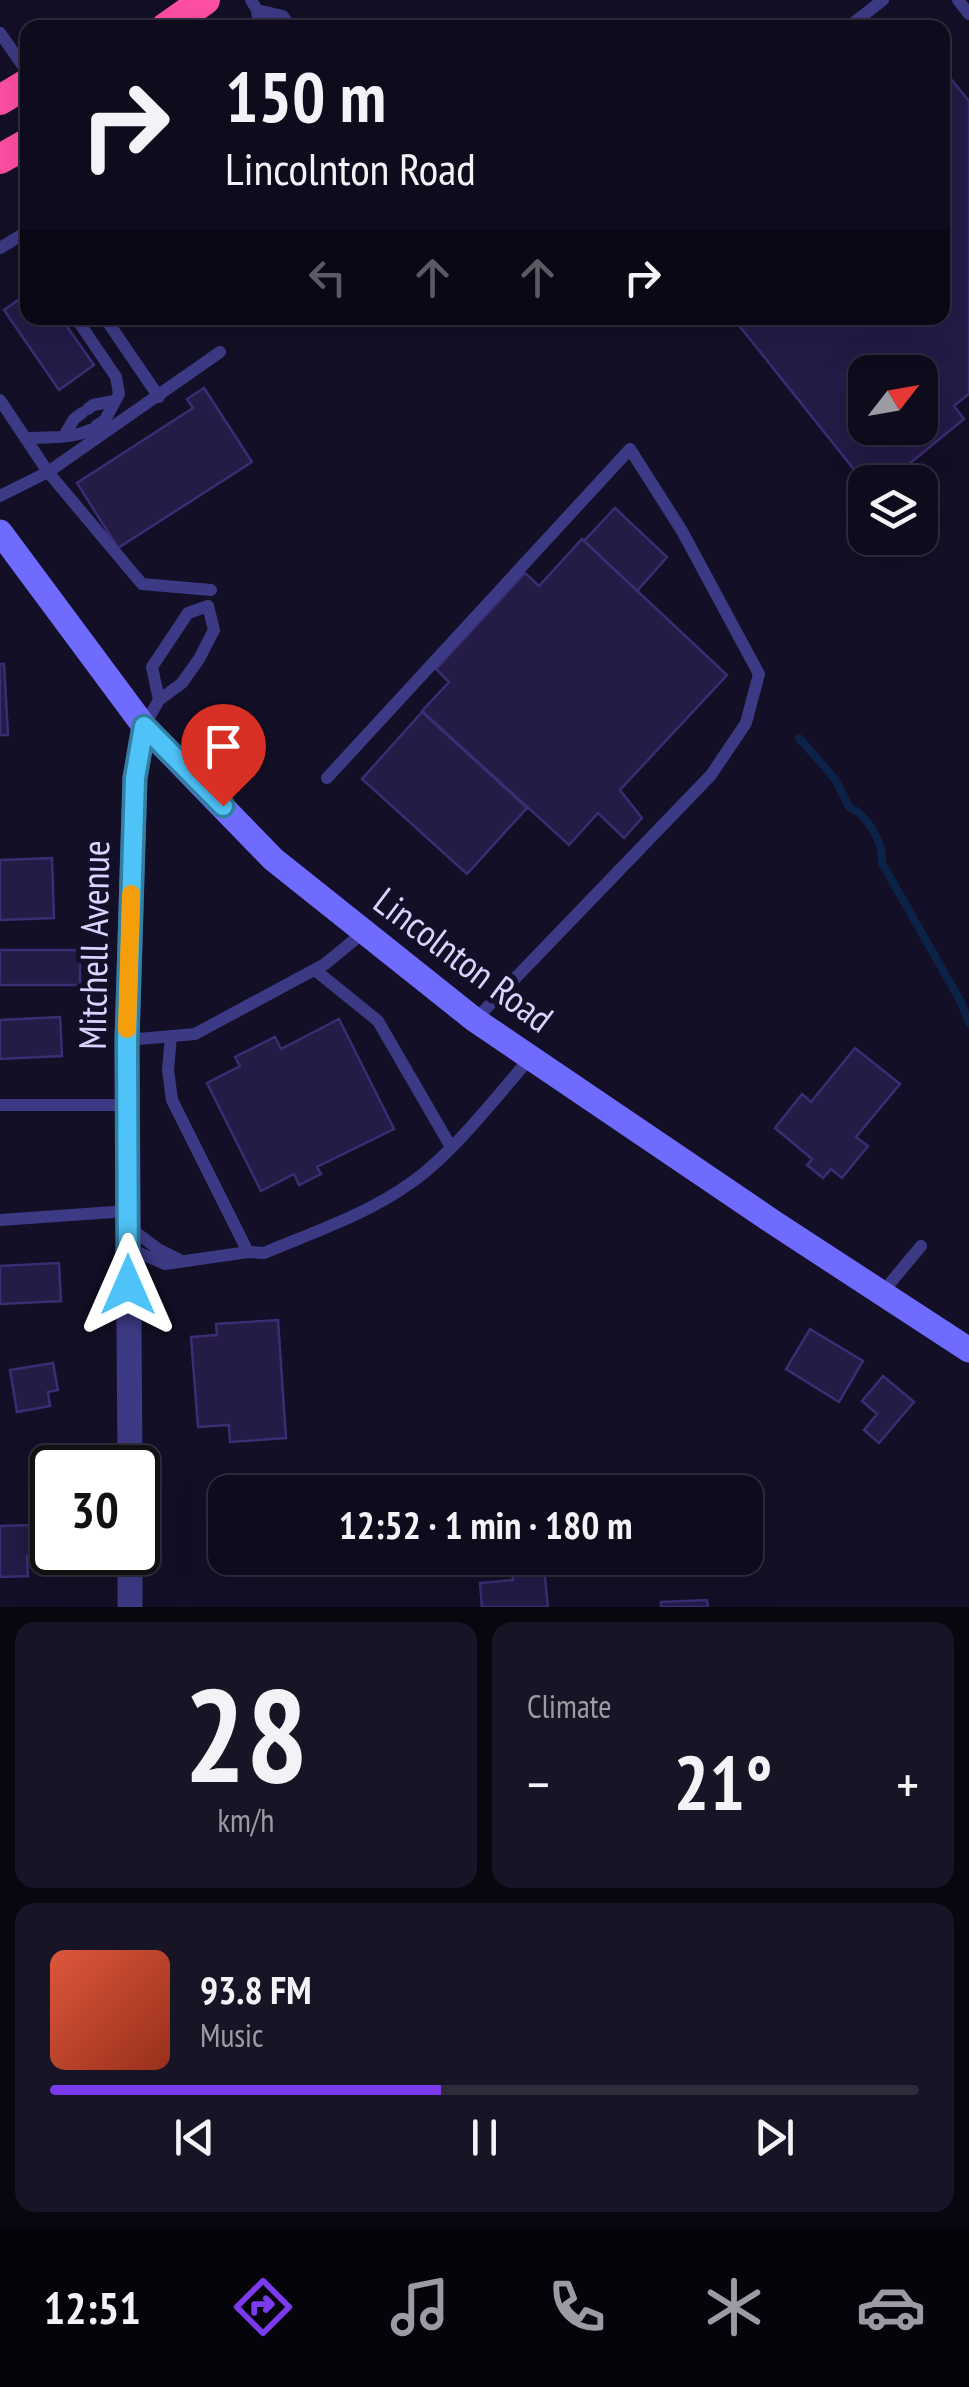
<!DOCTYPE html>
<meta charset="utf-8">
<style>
body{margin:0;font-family:"PT Sans Narrow",sans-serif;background:#171425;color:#f1f3f6;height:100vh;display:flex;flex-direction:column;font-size:38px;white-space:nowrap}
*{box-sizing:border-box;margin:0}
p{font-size:32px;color:#9b9ba3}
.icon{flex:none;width:55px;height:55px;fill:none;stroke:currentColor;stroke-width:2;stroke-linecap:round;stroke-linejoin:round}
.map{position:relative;height:1607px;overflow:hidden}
.panel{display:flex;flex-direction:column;gap:15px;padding:15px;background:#08060f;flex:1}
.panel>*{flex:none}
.top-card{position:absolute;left:20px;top:20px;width:930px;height:305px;border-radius:20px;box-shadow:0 10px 40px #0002,0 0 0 2px #2e2b3b;background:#0e0b1c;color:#f1f3f6;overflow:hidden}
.needle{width:65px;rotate:59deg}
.buttons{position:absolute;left:848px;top:355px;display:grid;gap:20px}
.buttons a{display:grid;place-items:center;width:90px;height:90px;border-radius:20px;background:#0e0b1c;box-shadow:0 10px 40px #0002,0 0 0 2px #2e2b3b;font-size:50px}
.speed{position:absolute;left:30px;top:1445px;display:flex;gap:20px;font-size:50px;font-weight:700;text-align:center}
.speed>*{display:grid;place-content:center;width:130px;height:130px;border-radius:50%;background:#0e0b1c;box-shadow:0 10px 40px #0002,0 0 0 2px #2e2b3b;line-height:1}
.speed .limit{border:5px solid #111;border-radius:15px;background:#fff;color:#111}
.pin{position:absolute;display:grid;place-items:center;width:85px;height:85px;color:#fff;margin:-102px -42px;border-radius:50% 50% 50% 0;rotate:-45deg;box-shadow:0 0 10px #0007}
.pin .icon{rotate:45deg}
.me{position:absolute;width:110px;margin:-55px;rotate:0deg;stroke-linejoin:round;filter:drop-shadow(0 0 8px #0008)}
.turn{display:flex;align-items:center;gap:35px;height:210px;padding:0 40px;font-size:45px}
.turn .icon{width:130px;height:130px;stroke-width:2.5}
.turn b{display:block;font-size:70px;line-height:85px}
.lanes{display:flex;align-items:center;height:95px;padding:0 40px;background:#0003;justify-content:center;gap:50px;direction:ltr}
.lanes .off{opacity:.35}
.big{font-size:75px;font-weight:700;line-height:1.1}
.panel .widget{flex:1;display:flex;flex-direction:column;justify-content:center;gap:15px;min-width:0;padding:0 35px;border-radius:20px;background:#171425}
.panel .dial{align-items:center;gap:0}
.dial b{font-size:130px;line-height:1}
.song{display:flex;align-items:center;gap:30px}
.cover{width:120px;height:120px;border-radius:15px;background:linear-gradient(135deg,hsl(10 70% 55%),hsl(10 70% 35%))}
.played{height:10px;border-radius:5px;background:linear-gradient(90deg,#7c3aed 45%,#2e2b3b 45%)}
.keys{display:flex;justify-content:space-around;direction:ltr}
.heat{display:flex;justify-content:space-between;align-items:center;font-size:55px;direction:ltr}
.panel .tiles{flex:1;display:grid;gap:15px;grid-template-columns:1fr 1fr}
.widget:last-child{grid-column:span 2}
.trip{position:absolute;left:208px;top:1475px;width:555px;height:100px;border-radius:20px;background:#0e0b1c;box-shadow:0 10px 40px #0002,0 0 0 2px #2e2b3b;font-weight:700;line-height:100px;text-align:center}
.tabs{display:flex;height:160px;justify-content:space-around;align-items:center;background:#06040b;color:#9b9ba3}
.tabs .icon{width:70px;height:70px}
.tabs .on{color:#7c3aed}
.tabs b{font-size:45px;color:#f1f3f6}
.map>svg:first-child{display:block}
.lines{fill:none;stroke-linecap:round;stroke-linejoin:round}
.stream{stroke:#0c2248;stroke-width:8}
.building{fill:#241b47;stroke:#3b2d73;stroke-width:2.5;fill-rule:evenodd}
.lane{stroke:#3d3a85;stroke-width:12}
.street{stroke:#3d3a85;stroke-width:25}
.secondary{stroke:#6f6bff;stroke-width:25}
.highway{stroke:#ff4fa3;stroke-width:30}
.route-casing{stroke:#337fa1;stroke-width:25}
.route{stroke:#4fc3f7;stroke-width:18}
.slow{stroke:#f59e0b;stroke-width:18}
.labels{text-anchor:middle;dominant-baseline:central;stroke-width:10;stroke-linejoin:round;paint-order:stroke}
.street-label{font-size:38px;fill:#d9d4ff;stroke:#130f26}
</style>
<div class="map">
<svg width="969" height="1607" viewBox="0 0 969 1607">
<rect width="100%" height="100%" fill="#130f26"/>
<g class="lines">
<path class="stream" d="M 799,738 L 835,779 L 849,807 C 867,814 884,844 882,863 L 961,1002 L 969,1023"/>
</g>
<path class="building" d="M 942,68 L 969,101 L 969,394 L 954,406 L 964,419 L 887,482 L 876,482 L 871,476 L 864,482 L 733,318 L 942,318 ZM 865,372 L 920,372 L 920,428 L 865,428 Z
M 28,293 L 28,318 L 61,318 L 94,365 L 59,390 L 4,310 Z
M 204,388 L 252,462 L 118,548 L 77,483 L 193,408 L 187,399 Z
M 615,508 L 667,557 L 637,591 L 584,541 Z
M 582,539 L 727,675 L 620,790 L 642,818 L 624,838 L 598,813 L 569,845 L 422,711 L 449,682 L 436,669 L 525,573 L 539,586 Z
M 0,664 L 4,664 L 8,735 L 0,735 Z
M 422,712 L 527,808 L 467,874 L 362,779 Z
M 52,858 L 54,918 L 0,920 L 0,860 Z
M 0,950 L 80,950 L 80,985 L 0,985 Z
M 60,1017 L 62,1056 L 0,1059 L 0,1020 Z
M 339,1019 L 394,1129 L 317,1167 L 321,1174 L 299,1185 L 294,1174 L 261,1191 L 207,1083 L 240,1066 L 235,1057 L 275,1037 L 281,1049 Z
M 855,1048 L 900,1084 L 856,1137 L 868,1146 L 842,1178 L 831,1169 L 823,1178 L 807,1165 L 812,1159 L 775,1128 L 802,1094 L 811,1102 Z
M 59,1263 L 61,1301 L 0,1304 L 0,1266 Z
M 278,1320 L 286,1438 L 230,1442 L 229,1425 L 198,1427 L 191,1337 L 217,1335 L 216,1324 Z
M 810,1329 L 863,1361 L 839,1402 L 786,1369 Z
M 53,1363 L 58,1390 L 48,1392 L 50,1406 L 17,1412 L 10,1370 Z
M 883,1376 L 914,1402 L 879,1443 L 864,1430 L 877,1414 L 862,1401 Z
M 34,1525 L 35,1556 L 27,1556 L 28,1576 L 0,1577 L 0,1526 Z
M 510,1558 L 543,1558 L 548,1607 L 482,1607 L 480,1583 L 513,1580 Z
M 672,1558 L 701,1558 L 701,1571 L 673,1572 Z
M 707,1600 L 708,1607 L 661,1607 L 661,1602 Z"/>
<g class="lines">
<path class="lane" d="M 251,0 L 257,10 L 259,28
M 958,0 L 969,14
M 257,10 L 283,16 L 291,28
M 847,28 L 883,0
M 0,33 L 28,73
M 0,248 L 28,231
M 76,318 L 116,377 L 119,394 L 105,420 L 96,426
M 105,318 L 159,397
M 0,400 L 48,472 L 142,584 L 211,590
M 88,409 L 93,405 L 114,401
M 64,436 L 74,419 L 82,413
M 25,438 C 46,437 71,439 90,430
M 0,496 L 48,472 L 220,352
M 144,726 L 159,700 L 182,683 L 199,659 L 214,630 L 208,606 L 188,613 L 152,667 L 159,700
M 327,778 L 630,449 L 682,531 L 759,674 L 746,723 L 711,775 L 475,1020
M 315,970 L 378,1021 L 451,1147
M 171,1036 L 168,1070 L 172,1100 L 248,1252
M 127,1040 L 195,1034 L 325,964 L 364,932
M 0,1105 L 127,1105
M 0,1220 L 128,1211
M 130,1228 L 158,1249 L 180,1260
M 128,1248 L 165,1264 L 248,1252 L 264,1253 C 314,1232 368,1214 412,1182 C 453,1153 497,1096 531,1057
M 882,1293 L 921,1246"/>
<path class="street" d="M 130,1468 L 127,1040 L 135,778 L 144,726
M 130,1552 L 130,1607"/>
<path class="secondary" d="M 0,532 L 144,726 L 273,859 L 475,1020 L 776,1224 L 969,1350"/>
<path class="highway" d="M 165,28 L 205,0
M 0,100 L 28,83
M 0,159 L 28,143"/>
</g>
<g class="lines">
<g class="route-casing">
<path id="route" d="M 128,1285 L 127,1040 L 135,778 L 144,726 L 223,806"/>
</g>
<use href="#route" class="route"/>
<path class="slow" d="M 127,1029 L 131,894"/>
</g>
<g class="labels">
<g class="street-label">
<text transform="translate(93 945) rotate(-89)">Mitchell Avenue</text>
<text transform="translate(464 959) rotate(37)">Lincolnton Road</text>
</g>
</g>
</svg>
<div class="buttons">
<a><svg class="needle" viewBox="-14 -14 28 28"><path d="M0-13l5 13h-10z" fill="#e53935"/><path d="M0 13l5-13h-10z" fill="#9b9ba3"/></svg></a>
<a><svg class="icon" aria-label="layers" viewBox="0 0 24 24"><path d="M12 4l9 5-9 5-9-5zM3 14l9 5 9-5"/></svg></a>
</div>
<div class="speed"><div class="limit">30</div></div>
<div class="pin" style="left:223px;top:806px;background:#d93025"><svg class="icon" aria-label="arrive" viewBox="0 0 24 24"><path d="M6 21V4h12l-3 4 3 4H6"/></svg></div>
<svg class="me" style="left:128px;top:1285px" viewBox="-20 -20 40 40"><path d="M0-17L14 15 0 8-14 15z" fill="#4fc3f7" stroke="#fff" stroke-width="4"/></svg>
<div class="trip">12:52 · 1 min · 180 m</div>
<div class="top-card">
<div class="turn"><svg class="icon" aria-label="right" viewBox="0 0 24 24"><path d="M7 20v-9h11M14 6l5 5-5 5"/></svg><div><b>150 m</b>Lincolnton Road</div></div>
<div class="lanes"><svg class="icon off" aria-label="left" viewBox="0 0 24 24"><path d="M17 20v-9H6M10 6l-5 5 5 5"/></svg><svg class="icon off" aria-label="ahead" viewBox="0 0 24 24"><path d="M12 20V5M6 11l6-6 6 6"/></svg><svg class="icon off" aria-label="ahead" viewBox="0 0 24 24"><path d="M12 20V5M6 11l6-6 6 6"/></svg><svg class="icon" aria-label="right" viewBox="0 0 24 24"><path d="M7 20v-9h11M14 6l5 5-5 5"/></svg></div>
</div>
</div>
<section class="panel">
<div class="tiles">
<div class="widget dial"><b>28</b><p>km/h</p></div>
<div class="widget"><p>Climate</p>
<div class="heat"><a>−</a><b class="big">21°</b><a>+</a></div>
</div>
<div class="widget">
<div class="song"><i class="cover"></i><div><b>93.8 FM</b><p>Music</p></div></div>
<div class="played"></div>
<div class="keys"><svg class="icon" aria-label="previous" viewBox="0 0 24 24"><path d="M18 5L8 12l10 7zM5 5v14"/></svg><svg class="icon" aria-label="pause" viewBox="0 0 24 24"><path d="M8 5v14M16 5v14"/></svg><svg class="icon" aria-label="next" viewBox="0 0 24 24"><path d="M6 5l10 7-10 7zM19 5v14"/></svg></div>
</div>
</div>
</section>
<nav class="tabs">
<b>12:51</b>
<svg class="icon on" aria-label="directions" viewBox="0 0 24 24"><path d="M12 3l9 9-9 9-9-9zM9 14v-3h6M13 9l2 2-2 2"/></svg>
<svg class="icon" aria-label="music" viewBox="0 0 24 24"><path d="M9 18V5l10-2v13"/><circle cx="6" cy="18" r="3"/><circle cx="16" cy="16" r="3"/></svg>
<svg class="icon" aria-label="phone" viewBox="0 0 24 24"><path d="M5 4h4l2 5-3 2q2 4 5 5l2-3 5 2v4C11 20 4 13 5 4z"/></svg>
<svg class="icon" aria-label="climate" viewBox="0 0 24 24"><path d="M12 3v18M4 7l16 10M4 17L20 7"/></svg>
<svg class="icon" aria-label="car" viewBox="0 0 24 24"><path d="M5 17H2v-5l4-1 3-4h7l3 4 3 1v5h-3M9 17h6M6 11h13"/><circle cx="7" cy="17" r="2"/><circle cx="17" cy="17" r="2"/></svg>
</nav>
